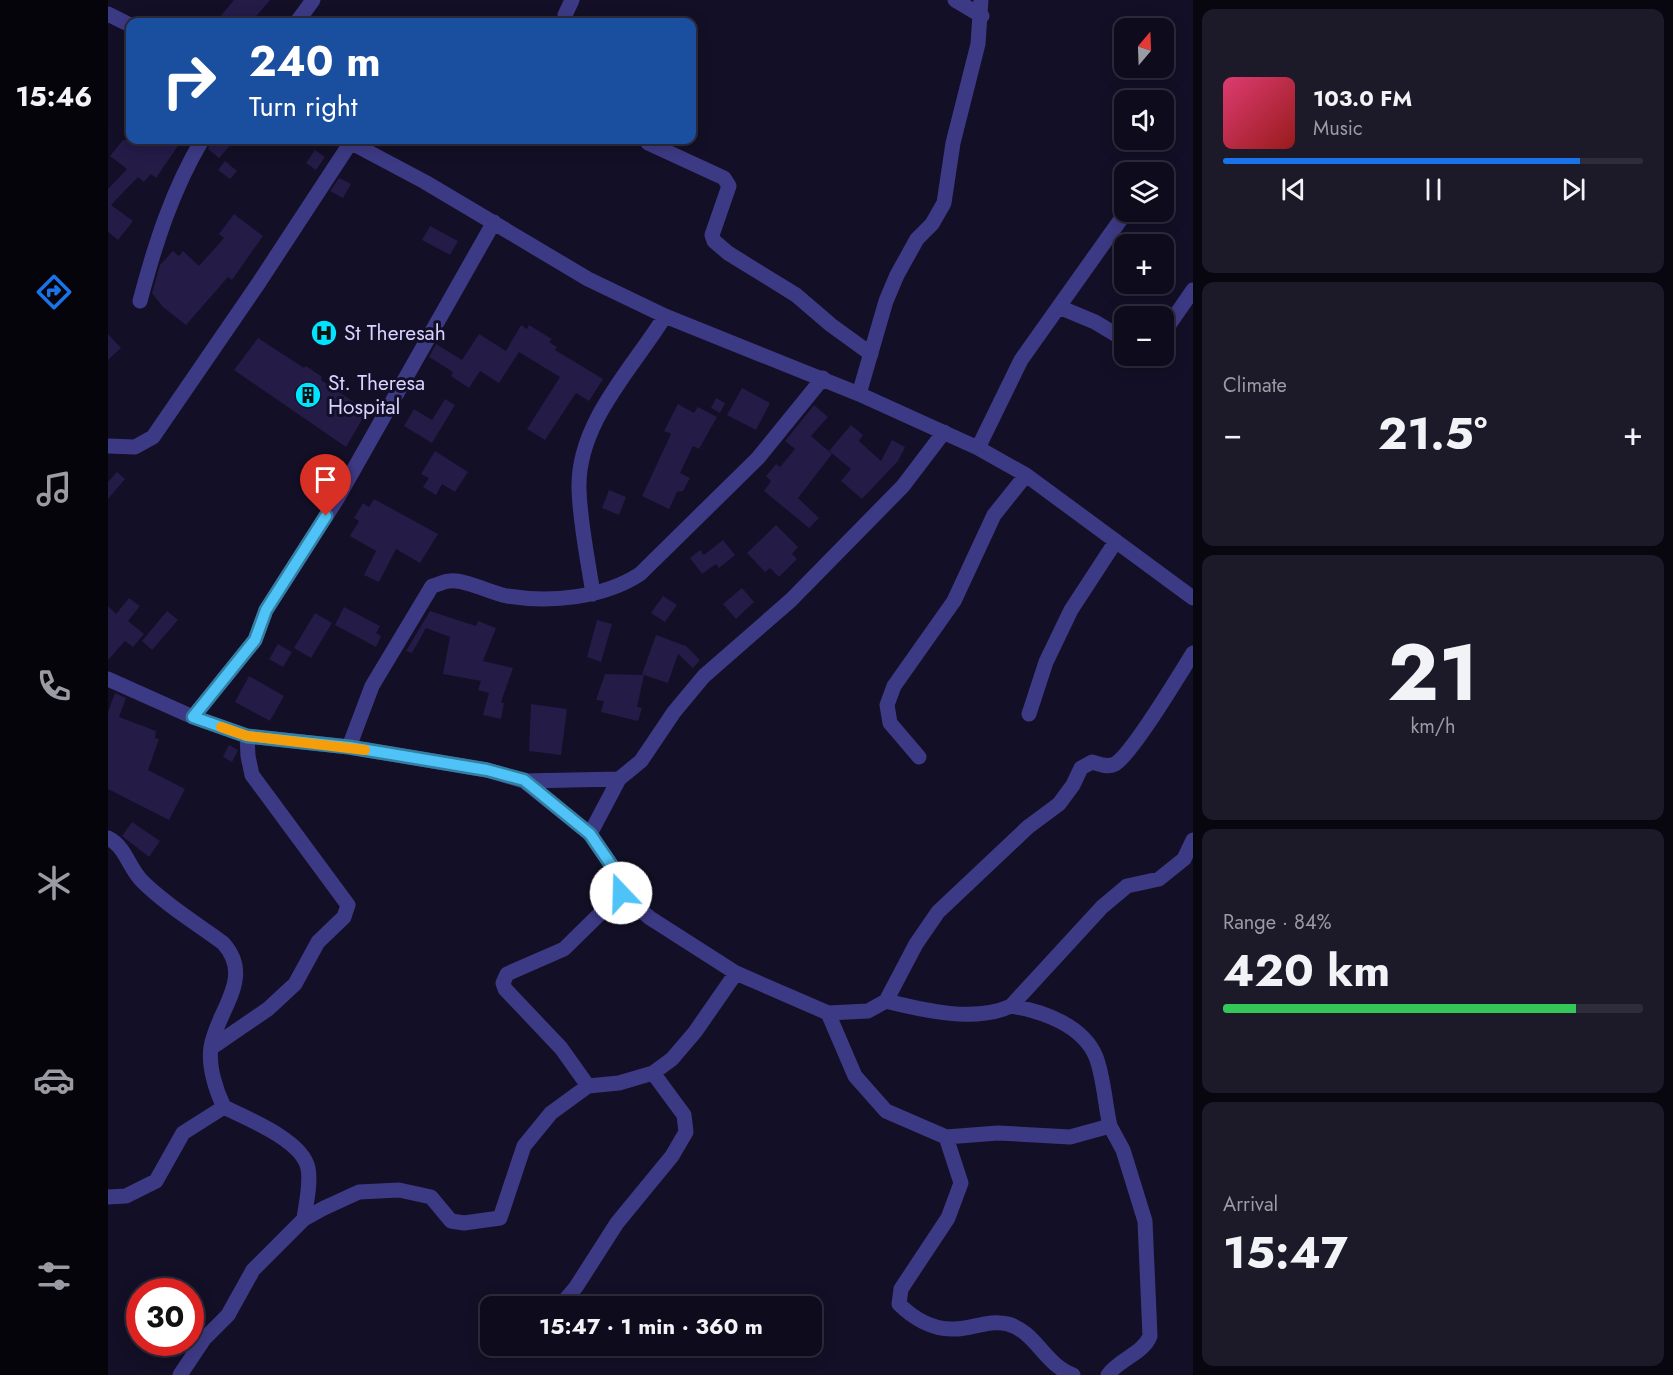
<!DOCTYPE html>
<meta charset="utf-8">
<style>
body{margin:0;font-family:Jost,sans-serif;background:#1c1929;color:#f1f3f6;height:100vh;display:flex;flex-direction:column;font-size:22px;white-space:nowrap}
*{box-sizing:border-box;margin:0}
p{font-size:20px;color:#9b9ba3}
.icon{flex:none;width:33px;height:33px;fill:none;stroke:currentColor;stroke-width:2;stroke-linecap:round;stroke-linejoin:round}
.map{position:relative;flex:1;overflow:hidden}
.drawer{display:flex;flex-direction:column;gap:9px;padding:9px;background:#08060f;width:480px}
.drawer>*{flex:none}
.banner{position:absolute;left:18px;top:18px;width:570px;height:126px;border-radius:12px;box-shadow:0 3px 15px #0003,0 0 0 2px #2e2b3b;background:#1a4fa0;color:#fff;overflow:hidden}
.needle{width:39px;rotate:19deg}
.tools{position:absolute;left:1006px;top:18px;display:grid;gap:12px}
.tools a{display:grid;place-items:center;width:60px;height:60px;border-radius:12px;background:#0e0b1c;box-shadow:0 3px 15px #0003,0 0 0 2px #2e2b3b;font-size:30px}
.speed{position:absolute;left:18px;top:1278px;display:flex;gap:12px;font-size:30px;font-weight:700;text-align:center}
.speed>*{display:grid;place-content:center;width:78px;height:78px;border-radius:50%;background:#0e0b1c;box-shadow:0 3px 15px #0003,0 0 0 2px #2e2b3b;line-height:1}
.speed .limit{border:9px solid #d22;background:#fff;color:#111}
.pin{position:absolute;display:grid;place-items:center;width:51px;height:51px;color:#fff;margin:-62px -26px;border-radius:50% 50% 50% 0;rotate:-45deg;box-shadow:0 0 6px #0007}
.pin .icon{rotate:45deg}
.me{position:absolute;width:66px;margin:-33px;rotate:339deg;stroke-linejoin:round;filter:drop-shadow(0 0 4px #0008)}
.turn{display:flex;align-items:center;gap:21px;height:126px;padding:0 24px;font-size:27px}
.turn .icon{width:78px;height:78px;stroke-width:2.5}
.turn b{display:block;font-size:42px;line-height:51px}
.big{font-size:45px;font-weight:700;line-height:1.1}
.drawer .tile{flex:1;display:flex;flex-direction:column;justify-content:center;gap:9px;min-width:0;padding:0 21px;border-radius:12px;background:#1c1929}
.drawer .dial{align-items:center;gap:0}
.dial b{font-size:78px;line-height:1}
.song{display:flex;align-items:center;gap:18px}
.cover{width:72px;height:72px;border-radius:9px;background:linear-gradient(135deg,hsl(340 70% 55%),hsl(0 70% 35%))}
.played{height:6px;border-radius:3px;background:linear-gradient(90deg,#1a73e8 85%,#2e2b3b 85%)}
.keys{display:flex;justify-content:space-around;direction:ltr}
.heat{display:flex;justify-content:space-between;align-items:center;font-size:33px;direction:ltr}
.charge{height:9px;border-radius:4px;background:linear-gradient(90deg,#34c759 84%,#2e2b3b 0)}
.trip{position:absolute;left:372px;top:1296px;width:342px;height:60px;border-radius:12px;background:#0e0b1c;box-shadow:0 3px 15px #0003,0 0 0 2px #2e2b3b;font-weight:700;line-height:60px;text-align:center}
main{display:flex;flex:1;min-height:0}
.tabs{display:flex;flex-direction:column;width:108px;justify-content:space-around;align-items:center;background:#06040b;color:#9b9ba3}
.tabs .icon{width:42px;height:42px}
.tabs .selected{color:#1a73e8}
.tabs b{font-size:27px;color:#f1f3f6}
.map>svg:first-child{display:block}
.building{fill:#241b47}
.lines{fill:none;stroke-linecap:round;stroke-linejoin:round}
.minor{stroke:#3d3a85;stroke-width:15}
.route-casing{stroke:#337fa1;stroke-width:15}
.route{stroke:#4fc3f7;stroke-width:10}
.slow{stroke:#f59e0b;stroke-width:10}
.labels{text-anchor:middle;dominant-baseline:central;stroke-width:6;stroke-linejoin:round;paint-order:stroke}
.poi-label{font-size:21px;fill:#d9d4ff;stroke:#130f26;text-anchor:start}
</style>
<main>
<nav class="tabs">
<b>15:46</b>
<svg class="icon selected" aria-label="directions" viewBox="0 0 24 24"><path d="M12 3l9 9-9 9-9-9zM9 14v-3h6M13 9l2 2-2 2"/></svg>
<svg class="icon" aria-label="music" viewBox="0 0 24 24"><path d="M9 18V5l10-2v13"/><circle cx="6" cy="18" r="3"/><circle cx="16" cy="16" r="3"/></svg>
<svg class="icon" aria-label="phone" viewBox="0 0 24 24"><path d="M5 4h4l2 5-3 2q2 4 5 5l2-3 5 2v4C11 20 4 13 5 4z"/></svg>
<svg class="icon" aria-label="climate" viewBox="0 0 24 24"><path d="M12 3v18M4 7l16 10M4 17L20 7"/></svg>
<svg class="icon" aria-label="car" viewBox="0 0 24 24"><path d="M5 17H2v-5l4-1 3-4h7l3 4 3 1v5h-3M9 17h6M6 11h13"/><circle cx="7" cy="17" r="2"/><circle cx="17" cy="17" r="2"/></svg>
<svg class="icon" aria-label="filters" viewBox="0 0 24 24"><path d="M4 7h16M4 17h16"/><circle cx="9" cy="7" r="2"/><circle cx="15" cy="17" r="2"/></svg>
</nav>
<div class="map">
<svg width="1085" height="1375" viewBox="0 0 1085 1375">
<rect width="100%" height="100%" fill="#130f26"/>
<path class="building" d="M 126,0 L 162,0 L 143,22 L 117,22 L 111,18 Z
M 15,140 L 74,140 L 48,178 L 43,174 L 36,182 L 30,177 L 3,205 L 25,221 L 10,240 L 0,232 L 0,189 L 19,169 L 2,156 Z
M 104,140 L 127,140 L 111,158 L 100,149 Z
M 207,150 L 217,157 L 208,170 L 198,163 Z
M 117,161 L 129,171 L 122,179 L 110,170 Z
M 231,178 L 243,184 L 235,198 L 222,191 Z
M 126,214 L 155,236 L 124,280 L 120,277 L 78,325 L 55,307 L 44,293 L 52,265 L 65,251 L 71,256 L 75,251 L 91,266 L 116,238 L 111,234 Z
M 322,226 L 350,241 L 342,255 L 314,240 Z
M 413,325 L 419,329 L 421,325 L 444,339 L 441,342 L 449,347 L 447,350 L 495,379 L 481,401 L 468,393 L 437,440 L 419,429 L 452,377 L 411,352 L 391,383 L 372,371 L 361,388 L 343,376 L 345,372 L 321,357 L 328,344 L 354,360 L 371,334 L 398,351 Z
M 0,334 L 13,348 L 0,360 Z
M 150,338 L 196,368 L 198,366 L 214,377 L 213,380 L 259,411 L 238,447 L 126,370 Z
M 634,388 L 662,403 L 648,430 L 619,415 Z
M 608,398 L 617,403 L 612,413 L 603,408 Z
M 337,399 L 347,405 L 324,443 L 296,426 L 306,409 L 324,420 Z
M 570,404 L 586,413 L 590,407 L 609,417 L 591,449 L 585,446 L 572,473 L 582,478 L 575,491 L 569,492 L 561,509 L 534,496 L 563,434 L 556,431 Z
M 706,405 L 720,417 L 703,436 L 724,454 L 690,498 L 711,518 L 701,528 L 656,491 L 663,481 L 658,476 L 668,464 L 672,467 L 687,449 L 677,441 Z
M 743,425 L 755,435 L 751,441 L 773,461 L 784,440 L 797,447 L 790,461 L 754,499 L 733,481 L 743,469 L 721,451 Z
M 327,451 L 360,472 L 347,492 L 334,484 L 328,495 L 315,487 L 321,478 L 313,474 Z
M 9,472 L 17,479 L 0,499 L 0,482 Z
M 501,490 L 518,497 L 511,515 L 494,508 Z
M 266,499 L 330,534 L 312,563 L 288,549 L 271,582 L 256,575 L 268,551 L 242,536 L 251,521 L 246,518 L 255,503 L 261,507 Z
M 668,525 L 690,547 L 684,554 L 689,559 L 671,577 L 662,568 L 657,572 L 639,553 Z
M 615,540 L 627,555 L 611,568 L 608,564 L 594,574 L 582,558 L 592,550 L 596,555 Z
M 634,588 L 646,602 L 628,619 L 615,604 Z
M 555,596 L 569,605 L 557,622 L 543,613 Z
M 21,598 L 32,606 L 20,621 L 36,634 L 25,647 L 17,641 L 0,660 L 0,606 L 8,614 Z
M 236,607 L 272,626 L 268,633 L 273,636 L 268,647 L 227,625 Z
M 59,611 L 70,620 L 44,650 L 34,641 Z
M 322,611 L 368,626 L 370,621 L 388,628 L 375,661 L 405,668 L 393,702 L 396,703 L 393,719 L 375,715 L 381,693 L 370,690 L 373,681 L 335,674 L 342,637 L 318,628 L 304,653 L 298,651 Z
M 207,613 L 224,623 L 203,658 L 186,648 Z
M 489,620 L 504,624 L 493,662 L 479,657 Z
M 548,635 L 578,646 L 592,660 L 585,668 L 570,654 L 560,683 L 536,675 L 529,707 L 534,708 L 530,721 L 493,712 L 496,701 L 488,700 L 497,674 L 536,675 L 534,674 Z
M 170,644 L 184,652 L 175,667 L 161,659 Z
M 141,676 L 176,696 L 162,721 L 127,702 Z
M 7,693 L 18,698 L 11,717 L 48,731 L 47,738 L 51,739 L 40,770 L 77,789 L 61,820 L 0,789 L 0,712 Z
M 423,704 L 459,709 L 453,755 L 421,751 Z
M 121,745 L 130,750 L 124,762 L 115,757 Z
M 24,822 L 52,841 L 41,857 L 14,836 Z"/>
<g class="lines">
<path class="minor" d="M 847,0 L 874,16
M 0,14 L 22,25
M 457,15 L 464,0
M 189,22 L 205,0
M 238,140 L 317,182 L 480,279 L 557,316 L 751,394 L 870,448 L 918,475 L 1085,598
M 540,143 L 616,178 L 621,186 L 604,235 L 606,241 L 620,253 L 688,295 L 723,325 L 763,354
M 1043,172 L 1044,170
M 32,301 C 47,244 64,191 94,140
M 951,307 L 987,322 L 1017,340
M 1056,332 L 1085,290
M 751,394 L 778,301 L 789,275 L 809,239 L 824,224 L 836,203 L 845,143 L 870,44 L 873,0
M 0,446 L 27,447 L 45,437 L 150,284 L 243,142
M 870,448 L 913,360 L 1018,212
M 485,594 C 480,560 472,524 471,489 C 469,423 525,368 557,316
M 0,679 L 85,717 L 139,736 L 241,747 L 379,770 L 416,781 L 482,834 L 506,869 L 513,893 L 542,918 L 628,973 L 720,1013 L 747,1076 L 778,1111 L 838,1137 L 890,1133 L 962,1137 L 1002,1126 L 1015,1150 L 1037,1221 L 1042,1336 C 1035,1354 1011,1359 1000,1375
M 921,714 L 938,662 L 963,610 L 1008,541
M 85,717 L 147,640 L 158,610 L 229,499 L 386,222
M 241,747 L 264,686 L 324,586 C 329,585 336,581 342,581 C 356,579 383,593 399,596 C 443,603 495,598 532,574 L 650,458 L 715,378
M 811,757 L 782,723 L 779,705 L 786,686 L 846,601 L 886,515 L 918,475
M 416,781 L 511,779
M 482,834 L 511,779 L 533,761 L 566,712 L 596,676 L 683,600 L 795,486 L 836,432
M 0,838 C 18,847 20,867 34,881 C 58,905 88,923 115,943 C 147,978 109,1010 103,1047 C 100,1066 108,1091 116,1107 C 140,1119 194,1140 200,1168 C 203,1184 198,1203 196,1219
M 778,1001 C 815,1010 866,1023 903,1006 L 994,907 L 1019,886 L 1051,879 L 1076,859 L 1085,840
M 903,1006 C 934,1011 975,1025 988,1057 C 996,1078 997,1105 1002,1126
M 720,1013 L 760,1011 L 778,1001 L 808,944 L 830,912 L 920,827 L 951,804 L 965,785 L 973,768 L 984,762 C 991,764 999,768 1007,764 C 1024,754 1072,674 1085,653
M 103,1048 L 160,1009 L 187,984 L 210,942 L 236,917 L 240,905 L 144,775 L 140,756 L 139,736
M 480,1086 L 453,1048 L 397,989 L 395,983 L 399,974 L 456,949 L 513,893
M 838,1137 L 853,1183 L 840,1218 L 793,1289 L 791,1304 C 805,1318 824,1329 844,1329 C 863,1330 880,1319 900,1324 C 928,1332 936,1364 965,1375
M 0,1197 L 18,1196 L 48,1181 L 75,1133 L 116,1107
M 452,1306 L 468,1287 L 509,1223 L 564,1156 L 578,1132 L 576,1115 L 545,1073
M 72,1375 L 96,1339 L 120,1315 L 145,1270 L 196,1219 L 216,1208 L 251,1192 L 291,1190 L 323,1197 L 343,1221 L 356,1223 L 392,1218 L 416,1146 L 443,1113 L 480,1086 L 511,1083 L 545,1073 L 564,1059 L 587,1032 L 628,973"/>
</g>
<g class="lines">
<g class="route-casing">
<path id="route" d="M 218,516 L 158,610 L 147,640 L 85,717 L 139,736 L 241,747 L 379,770 L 416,780 L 482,834 L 506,869 L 513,893"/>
</g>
<use href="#route" class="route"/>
<path class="slow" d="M 113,727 L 139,736 L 257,750"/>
</g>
<defs>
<g id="hospital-disc" transform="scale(1.35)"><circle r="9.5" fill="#00e5ff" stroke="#130f26"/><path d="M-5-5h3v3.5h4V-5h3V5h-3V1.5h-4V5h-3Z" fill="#111"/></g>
<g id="building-disc" transform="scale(1.35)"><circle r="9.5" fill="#00e5ff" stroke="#130f26"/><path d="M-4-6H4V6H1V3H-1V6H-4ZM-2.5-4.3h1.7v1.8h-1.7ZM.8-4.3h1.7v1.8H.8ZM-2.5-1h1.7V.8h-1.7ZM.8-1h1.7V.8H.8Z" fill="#111"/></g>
</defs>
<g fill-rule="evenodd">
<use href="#hospital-disc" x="216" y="333"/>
<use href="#building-disc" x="200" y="395"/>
</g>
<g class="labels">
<g class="poi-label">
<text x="236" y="333">St Theresah</text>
<text x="220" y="383">St. Theresa<tspan x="220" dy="24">Hospital</tspan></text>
</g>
</g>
</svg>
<div class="tools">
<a><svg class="needle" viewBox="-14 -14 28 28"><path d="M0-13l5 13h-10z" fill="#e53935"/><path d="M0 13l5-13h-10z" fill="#9b9ba3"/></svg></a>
<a><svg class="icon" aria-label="sound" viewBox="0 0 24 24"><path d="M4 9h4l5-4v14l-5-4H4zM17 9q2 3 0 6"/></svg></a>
<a><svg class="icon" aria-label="layers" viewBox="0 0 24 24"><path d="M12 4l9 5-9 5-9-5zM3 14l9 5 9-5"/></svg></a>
<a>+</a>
<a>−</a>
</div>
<div class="speed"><div class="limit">30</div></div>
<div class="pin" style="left:218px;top:516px;background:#d93025"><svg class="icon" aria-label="arrive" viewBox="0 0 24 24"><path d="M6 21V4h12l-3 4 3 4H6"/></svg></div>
<svg class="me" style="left:513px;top:893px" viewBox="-20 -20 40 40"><circle r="19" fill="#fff"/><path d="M0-13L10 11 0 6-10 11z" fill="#4fc3f7"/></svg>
<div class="trip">15:47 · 1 min · 360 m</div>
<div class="banner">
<div class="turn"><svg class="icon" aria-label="right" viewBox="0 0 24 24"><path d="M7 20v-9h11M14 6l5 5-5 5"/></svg><div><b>240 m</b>Turn right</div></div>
</div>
</div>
<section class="drawer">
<div class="tile">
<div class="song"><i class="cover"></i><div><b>103.0 FM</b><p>Music</p></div></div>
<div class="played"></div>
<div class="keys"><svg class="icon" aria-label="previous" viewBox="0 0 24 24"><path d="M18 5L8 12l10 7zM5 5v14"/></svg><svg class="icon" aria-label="pause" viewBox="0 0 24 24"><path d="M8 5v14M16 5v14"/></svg><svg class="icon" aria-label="next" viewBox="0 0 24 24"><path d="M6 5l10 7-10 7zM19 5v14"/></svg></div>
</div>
<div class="tile"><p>Climate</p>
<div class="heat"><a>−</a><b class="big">21.5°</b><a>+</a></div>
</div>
<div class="tile dial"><b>21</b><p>km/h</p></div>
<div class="tile"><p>Range · 84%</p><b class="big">420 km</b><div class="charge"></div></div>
<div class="tile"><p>Arrival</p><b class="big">15:47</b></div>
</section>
</main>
